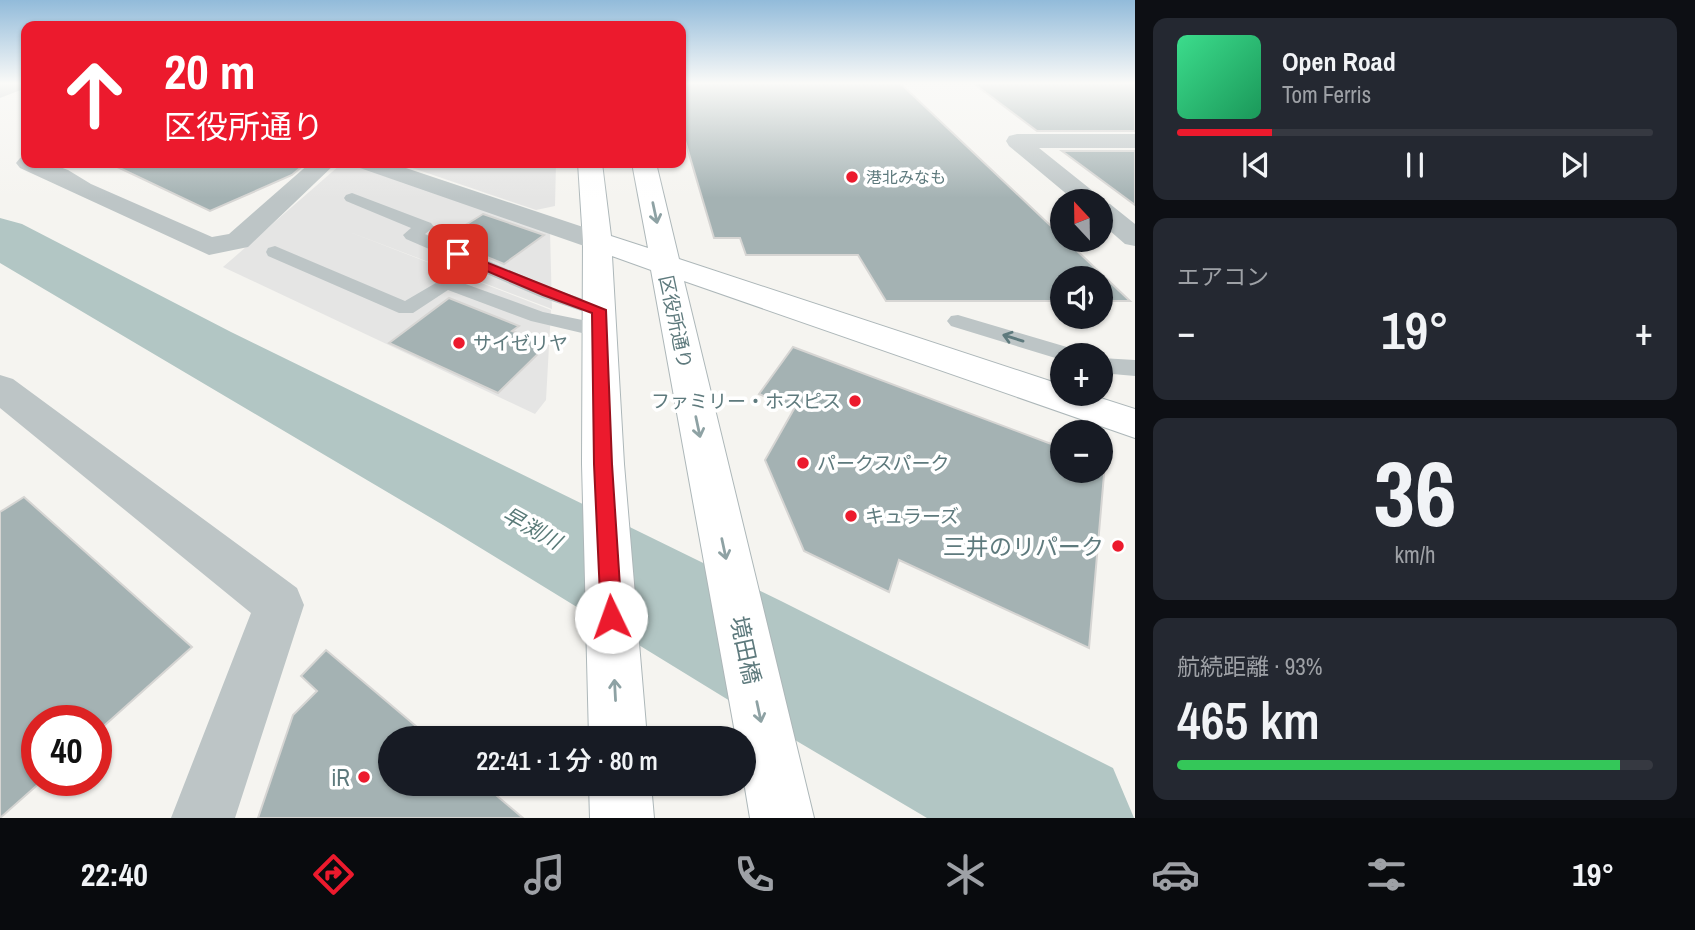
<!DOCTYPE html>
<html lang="ja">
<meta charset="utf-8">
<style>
body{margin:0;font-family:"Archivo Narrow","Noto Sans JP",sans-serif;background:#242831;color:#f1f3f6;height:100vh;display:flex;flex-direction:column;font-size:26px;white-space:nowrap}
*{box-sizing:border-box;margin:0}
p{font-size:23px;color:#9ea1a6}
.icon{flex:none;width:38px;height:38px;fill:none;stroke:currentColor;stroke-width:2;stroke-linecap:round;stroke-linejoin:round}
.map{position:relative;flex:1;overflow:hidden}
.side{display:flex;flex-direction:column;gap:18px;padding:18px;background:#0d0f14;width:560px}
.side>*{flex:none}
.top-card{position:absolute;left:21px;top:21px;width:665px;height:147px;border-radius:14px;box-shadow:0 2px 5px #0004;background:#ec1a2d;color:#fff;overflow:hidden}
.needle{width:46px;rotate:338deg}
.controls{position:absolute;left:1050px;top:189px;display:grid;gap:14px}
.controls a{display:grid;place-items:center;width:63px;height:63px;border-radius:50%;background:#171b24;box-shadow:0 2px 5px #0004;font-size:35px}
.speed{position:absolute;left:21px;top:705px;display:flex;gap:14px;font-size:35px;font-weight:700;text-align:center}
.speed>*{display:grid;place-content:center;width:91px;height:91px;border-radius:50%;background:#171b24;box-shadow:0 2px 5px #0004;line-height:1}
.speed .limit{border:10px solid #d22;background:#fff;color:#111}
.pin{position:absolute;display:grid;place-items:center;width:60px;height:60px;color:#fff;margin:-30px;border-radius:14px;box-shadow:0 4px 10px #0006}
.me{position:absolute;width:77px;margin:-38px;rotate:357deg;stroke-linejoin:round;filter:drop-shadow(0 0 5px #0008)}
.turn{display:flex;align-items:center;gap:24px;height:147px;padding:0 28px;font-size:32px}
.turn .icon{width:91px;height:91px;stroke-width:2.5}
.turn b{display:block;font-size:49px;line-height:60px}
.big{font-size:52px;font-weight:600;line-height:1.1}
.side .tile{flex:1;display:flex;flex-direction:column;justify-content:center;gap:10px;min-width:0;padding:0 24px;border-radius:14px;background:#242831}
.side .dial{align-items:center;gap:0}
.dial b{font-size:91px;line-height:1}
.song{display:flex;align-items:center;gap:21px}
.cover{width:84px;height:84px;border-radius:10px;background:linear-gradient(135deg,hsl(150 70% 55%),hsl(150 70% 35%))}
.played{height:7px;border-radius:4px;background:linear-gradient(90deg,#ec1a2d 20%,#363941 20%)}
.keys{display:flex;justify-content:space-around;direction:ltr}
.heat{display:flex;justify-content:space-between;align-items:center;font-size:38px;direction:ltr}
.charge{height:10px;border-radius:5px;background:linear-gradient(90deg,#34c759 93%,#363941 0)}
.trip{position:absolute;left:378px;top:726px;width:378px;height:70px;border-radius:35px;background:#171b24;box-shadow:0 2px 5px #0004;font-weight:600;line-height:70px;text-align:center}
.dock{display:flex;height:112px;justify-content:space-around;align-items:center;background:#090b0e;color:#9ea1a6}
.dock .icon{width:49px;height:49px}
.dock .selected{color:#ec1a2d}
.dock b{font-size:32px;color:#f1f3f6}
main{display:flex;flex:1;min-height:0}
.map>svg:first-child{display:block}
.built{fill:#e5e5e4}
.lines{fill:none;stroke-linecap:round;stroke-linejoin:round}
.river{fill:#b2c6c4;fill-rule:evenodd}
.building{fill:#a4b2b3;stroke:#d6d5d3;stroke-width:2}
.secondary-casing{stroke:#adb7b9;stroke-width:2}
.lane{fill:#bdc5c6;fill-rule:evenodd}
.street{fill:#bdc5c6;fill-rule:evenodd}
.secondary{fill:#fff;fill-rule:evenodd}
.oneway{stroke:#8ea2a4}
.oneway2{stroke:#5e7a7d}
.route{fill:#ec1a2d;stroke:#99111d;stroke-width:2}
.poi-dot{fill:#ec1a2d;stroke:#fff;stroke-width:2.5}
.labels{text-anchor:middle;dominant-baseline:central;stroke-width:7;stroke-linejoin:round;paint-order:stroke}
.far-poi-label{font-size:16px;fill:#5e7a7d;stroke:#fff;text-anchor:start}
.street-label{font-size:19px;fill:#5e7a7d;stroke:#fff}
.poi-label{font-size:19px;fill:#5e7a7d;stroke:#fff;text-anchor:start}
.water-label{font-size:21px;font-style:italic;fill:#597a78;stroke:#fff}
.near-poi-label{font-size:23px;fill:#5e7a7d;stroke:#fff;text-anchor:end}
.near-street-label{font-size:23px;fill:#5e7a7d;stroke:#fff}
</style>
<main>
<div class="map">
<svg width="1135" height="818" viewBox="0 0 1135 818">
<rect width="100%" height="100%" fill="#f5f4f0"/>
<path class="built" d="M 353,163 L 550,231 L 552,309 L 347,231 L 551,310 L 546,400 L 535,414 L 223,267 L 340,165 Z
M 398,163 L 556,163 L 555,206 L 536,210 Z"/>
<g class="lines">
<path class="river" d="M 0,218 L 22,224 L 231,332 L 781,601 L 1113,768 L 1134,818 L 927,818 L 761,720 L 443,525 L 0,263 Z"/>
</g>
<path class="building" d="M 681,83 L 900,83 L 1130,301 L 1101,301 L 1101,278 L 1062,278 L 1062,301 L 886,301 L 858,255 L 746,255 L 740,238 L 714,238 L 681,127 Z
M 973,83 L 1135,83 L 1135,131 L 1037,131 Z
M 1062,151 L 1135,151 L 1135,205 Z
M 109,163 L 306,163 L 292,175 L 210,211 Z
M 483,214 L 544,235 L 504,264 L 443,239 Z
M 449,298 L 519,326 L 512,331 L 547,345 L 498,393 L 389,343 Z
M 793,347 L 1062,448 L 1062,471 L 1101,471 L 1101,462 L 1105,463 L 1089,648 L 899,560 L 889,592 L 804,551 L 765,460 L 794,409 L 759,394 Z
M 24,497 L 192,647 L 96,733 L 96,721 L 37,721 L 37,780 L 43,780 L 0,818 L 0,512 Z
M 326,650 L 430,738 L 390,738 L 390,784 L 483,784 L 523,818 L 258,818 L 293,715 L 317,691 L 301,676 Z"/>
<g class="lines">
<g class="secondary-casing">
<path id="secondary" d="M 578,163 L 602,163 L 611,236 L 648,248 L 632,163 L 656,163 L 679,259 L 1062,385 L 1062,394 L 1088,394 L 1135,409 L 1135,438 L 684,281 L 814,818 L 750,818 L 744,782 L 744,738 L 736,738 L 651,270 L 612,256 L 624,464 L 647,738 L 589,738 L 582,464 L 583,241 Z
M 589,784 L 651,784 L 654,818 L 590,818 Z"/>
</g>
<path class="lane" d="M 352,193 L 431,223 L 434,227 L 425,234 L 554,289 L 606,307 L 609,311 L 606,315 L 599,317 L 540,297 L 406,239 L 403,235 L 411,228 L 346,201 L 344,198 L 346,195 Z
M 275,246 L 405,301 L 446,277 L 543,312 L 607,325 L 610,330 L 607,335 L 599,337 L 531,321 L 448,290 L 413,313 L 399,313 L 268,256 L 266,252 L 268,248 Z
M 958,315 L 1077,350 L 1080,355 L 1062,355 L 1062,360 L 951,326 L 947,321 L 951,316 Z
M 1101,358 L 1135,360 L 1135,376 L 1101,373 Z"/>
<path class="street" d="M 4,83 L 26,83 L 26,88 L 0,98 L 0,85 Z
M 1017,134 L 1135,134 L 1135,148 L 1039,148 L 1099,196 L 1102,202 L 1110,204 L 1135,224 L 1135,246 L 1125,244 L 1101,223 L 1101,201 L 1075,201 L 1009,146 L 1006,141 L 1009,136 Z
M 26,156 L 26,163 L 49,163 L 68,170 L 91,184 L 212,237 L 229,234 L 310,163 L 336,163 L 248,247 L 209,255 L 20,168 L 16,163 L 20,158 Z
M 356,163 L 391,163 L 607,235 L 611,241 L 607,247 L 597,249 L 587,247 L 360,168 Z
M 0,375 L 13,379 L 297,588 L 304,605 L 235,818 L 171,818 L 251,613 L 0,408 Z"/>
<use href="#secondary" class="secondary"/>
</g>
<defs><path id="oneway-shaft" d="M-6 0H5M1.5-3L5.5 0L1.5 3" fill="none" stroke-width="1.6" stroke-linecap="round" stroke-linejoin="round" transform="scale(1.75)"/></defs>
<g class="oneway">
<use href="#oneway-shaft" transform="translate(655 213) rotate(78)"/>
<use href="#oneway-shaft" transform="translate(698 427) rotate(78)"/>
<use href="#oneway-shaft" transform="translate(724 549) rotate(78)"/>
<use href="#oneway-shaft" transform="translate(615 690) rotate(-93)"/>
<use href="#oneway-shaft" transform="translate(759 712) rotate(78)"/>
</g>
<use class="oneway2" href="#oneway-shaft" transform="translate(1013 338) rotate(-163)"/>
<linearGradient id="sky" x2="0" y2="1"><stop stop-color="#92bbda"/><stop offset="0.42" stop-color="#fafaf8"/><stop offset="1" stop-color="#fafaf8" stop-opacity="0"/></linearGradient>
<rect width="1135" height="198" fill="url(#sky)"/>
<path class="route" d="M 458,251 L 606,310 L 612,464 L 622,617 L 619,624 L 611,626 L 604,624 L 601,617 L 594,464 L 592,313 L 543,295 L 454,257 L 452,254 Z"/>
<g class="poi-dot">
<circle cx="852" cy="177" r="7"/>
<circle cx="459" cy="343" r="7"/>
<circle cx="855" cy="401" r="7"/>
<circle cx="803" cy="463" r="7"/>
<circle cx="851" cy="516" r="7"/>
<circle cx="1118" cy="546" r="7"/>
<circle cx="364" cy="777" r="7"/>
</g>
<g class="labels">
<g class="far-poi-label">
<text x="866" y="177">港北みなも</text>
</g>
<g class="street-label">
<text transform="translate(676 322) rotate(78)">区役所通り</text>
</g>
<g class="poi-label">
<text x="473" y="343">サイゼリヤ</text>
<text x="841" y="401" text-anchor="end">ファミリー・ホスピス</text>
<text x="817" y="463">パークスパーク</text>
<text x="865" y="516">キュラーズ</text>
</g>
<g class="water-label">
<text transform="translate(532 528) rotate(29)">早渕川</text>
</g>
<g class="near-poi-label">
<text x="1104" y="546">三井のリパーク</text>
<text x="350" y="777">iR</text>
</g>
<g class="near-street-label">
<text transform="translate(746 650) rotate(78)">境田橋</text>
</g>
</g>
</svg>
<div class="controls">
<a><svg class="needle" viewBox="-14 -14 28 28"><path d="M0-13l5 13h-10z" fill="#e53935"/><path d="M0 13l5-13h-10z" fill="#9ea1a6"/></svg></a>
<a><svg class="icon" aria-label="sound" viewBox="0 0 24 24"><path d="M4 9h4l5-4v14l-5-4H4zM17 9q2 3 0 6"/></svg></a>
<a>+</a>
<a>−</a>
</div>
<div class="speed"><div class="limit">40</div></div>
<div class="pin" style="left:458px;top:254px;background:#d93025"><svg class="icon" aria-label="arrive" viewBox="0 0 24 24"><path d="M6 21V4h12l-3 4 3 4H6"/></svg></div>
<svg class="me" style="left:611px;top:617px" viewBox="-20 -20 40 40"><circle r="19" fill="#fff"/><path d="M0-13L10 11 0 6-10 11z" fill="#ec1a2d"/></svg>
<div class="trip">22:41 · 1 分 · 80 m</div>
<div class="top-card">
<div class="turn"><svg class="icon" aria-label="ahead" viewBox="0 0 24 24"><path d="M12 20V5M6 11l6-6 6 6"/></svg><div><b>20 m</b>区役所通り</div></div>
</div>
</div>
<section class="side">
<div class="tile">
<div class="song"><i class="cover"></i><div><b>Open Road</b><p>Tom Ferris</p></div></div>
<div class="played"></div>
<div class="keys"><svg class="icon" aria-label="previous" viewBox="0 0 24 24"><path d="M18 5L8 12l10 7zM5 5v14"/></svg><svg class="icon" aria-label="pause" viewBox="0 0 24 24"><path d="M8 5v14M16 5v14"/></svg><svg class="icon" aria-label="next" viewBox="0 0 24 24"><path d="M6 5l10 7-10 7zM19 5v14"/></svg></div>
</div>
<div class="tile"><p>エアコン</p>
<div class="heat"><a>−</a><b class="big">19°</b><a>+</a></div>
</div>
<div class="tile dial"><b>36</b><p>km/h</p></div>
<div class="tile"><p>航続距離 · 93%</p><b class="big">465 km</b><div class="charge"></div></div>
</section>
</main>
<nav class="dock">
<b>22:40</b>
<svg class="icon selected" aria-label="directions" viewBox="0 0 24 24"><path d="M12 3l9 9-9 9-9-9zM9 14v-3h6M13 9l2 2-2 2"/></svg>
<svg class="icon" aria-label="music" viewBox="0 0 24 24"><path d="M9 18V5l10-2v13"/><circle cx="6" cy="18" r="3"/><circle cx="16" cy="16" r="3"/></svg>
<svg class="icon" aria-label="phone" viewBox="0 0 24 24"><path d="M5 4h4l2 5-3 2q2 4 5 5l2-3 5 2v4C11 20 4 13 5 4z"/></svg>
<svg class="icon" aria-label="climate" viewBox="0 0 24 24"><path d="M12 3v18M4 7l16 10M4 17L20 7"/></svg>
<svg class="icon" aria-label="car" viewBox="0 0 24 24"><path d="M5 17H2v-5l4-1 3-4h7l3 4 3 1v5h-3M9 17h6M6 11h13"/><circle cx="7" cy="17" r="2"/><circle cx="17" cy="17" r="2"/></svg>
<svg class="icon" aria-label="filters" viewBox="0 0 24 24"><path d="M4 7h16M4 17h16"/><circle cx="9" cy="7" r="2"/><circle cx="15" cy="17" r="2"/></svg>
<b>19°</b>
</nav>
